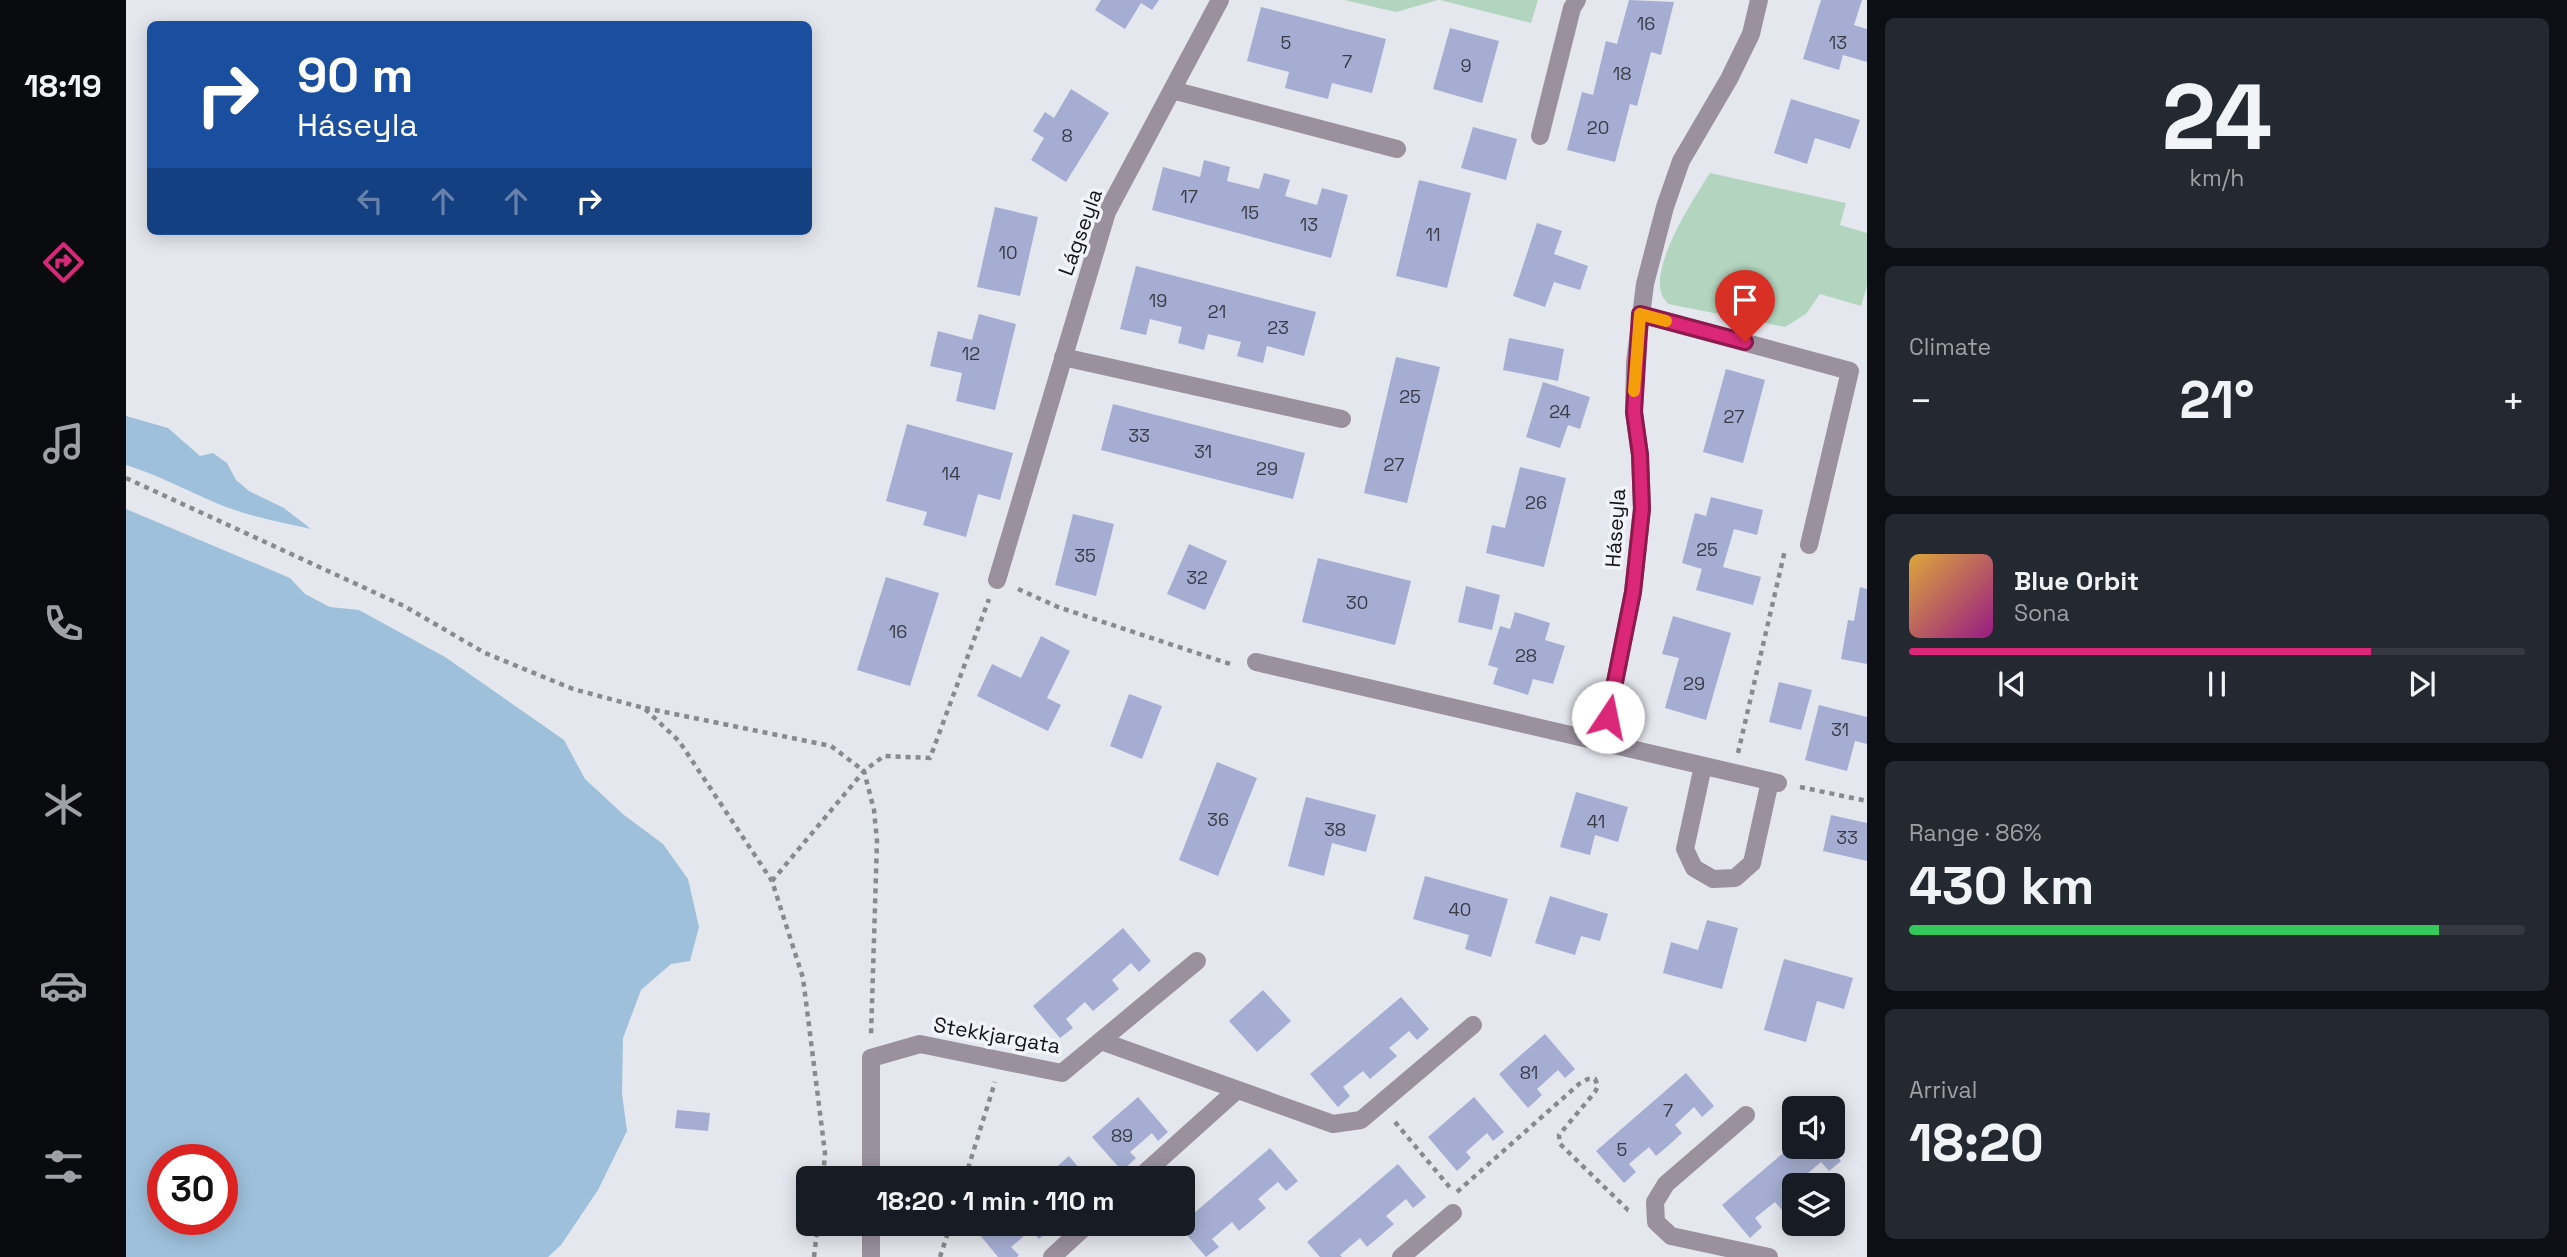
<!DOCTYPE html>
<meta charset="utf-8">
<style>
body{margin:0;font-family:"Space Grotesk",sans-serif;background:#242831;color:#f1f3f6;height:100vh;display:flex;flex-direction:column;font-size:26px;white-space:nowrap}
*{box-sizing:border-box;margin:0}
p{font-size:23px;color:#9ea1a6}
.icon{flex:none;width:38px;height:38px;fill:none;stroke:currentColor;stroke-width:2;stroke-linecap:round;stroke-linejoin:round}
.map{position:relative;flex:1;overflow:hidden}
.side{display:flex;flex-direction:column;gap:18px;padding:18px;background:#0d0f14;width:700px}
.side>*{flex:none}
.banner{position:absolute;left:21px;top:21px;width:665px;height:214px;border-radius:10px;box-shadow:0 4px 18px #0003;background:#1a4fa0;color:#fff;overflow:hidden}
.tools{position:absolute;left:1656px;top:1096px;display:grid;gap:14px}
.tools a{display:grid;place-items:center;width:63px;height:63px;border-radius:10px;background:#171b24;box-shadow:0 4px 18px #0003;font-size:35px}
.speed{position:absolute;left:21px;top:1144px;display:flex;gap:14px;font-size:35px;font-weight:700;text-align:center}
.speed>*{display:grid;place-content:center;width:91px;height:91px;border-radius:50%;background:#171b24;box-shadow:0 4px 18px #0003;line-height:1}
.speed .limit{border:10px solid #d22;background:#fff;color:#111}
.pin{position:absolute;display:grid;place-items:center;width:60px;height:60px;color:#fff;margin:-72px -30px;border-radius:50% 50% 50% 0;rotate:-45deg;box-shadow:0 0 7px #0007}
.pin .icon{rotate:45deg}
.me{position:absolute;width:77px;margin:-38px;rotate:11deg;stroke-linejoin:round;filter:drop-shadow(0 0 5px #0008)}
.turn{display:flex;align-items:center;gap:24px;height:147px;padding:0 35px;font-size:32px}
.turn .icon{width:91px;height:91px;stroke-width:2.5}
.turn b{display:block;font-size:49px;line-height:60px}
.lanes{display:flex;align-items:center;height:66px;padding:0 35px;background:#0003;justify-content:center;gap:35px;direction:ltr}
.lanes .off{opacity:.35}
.big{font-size:52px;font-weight:600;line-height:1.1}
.side .widget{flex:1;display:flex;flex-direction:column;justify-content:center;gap:10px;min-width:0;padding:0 24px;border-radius:10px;background:#242831}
.side .dial{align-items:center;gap:0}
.dial b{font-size:91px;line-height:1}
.song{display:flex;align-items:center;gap:21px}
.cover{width:84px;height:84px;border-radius:10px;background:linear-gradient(135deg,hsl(40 70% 55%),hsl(310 70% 35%))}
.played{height:7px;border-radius:4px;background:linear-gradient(90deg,#db2777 75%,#363941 75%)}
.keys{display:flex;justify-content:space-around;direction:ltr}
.heat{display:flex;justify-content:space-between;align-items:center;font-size:38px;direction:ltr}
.charge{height:10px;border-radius:5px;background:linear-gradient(90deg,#34c759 86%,#363941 0)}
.trip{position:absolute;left:670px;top:1166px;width:399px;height:70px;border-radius:10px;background:#171b24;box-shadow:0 4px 18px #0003;font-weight:600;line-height:70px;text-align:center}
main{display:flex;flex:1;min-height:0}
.dock{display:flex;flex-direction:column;width:126px;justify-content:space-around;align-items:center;background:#090b0e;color:#9ea1a6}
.dock .icon{width:49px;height:49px}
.dock .current{color:#db2777}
.dock b{font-size:32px;color:#f1f3f6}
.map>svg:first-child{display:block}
.green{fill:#b3d5bf}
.water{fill:#9ec0db;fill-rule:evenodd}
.building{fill:#a5aed2}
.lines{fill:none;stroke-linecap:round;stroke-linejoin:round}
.path{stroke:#898a8f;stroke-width:4.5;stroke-dasharray:5 5;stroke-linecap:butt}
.minor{stroke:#9a909e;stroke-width:18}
.route-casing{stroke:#8e194d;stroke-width:18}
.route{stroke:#db2777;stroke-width:12}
.slow{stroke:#f59e0b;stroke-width:12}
.labels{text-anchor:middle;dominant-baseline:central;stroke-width:7;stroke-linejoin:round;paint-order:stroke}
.number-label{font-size:18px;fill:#393b46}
.street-label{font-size:21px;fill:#151518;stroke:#f2f4fb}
</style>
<main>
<nav class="dock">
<b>18:19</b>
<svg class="icon current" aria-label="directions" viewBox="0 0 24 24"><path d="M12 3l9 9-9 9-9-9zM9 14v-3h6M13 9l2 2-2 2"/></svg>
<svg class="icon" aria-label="music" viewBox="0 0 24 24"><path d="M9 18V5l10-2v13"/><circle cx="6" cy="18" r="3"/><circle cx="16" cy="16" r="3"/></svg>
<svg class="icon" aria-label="phone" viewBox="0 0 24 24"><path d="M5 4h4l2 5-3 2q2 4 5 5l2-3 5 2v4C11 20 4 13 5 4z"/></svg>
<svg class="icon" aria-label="climate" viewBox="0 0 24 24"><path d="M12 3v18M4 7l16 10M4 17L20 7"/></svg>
<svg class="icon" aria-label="car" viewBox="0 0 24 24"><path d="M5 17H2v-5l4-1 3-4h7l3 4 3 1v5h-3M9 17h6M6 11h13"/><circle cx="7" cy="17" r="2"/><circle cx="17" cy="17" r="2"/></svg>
<svg class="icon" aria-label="filters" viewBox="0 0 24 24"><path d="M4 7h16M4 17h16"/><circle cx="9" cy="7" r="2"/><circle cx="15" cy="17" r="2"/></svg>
</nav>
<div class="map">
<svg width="1741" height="1257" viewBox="0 0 1741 1257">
<rect width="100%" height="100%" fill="#e5e7ee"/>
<path class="green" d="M 1218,0 L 1312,0 L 1270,12 Z
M 1314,0 L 1412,0 L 1405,23 Z
M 1584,173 L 1720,203 L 1714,225 L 1741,233 L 1741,286 L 1735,306 L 1694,294 L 1680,314 L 1659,327 L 1542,304 C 1540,301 1537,298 1536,295 C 1524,265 1568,198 1584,173 Z"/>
<path class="water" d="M 0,416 L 42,428 L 74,456 L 87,453 L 101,463 L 110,480 L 123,491 L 158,508 L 185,529 C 153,522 121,516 90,503 C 60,490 32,475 0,465 Z
M 0,509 L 164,578 L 179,594 L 204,607 L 233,610 L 319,657 L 438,740 L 459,779 L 498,815 L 537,844 L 562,879 L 573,927 L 564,961 L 545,964 L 515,990 L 497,1038 L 496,1094 L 501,1131 L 472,1190 L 435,1245 L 422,1257 L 0,1257 ZM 37,1160 L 96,1160 L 96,1220 L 37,1220 Z"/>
<path class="building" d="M 975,0 L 1033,0 L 1026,10 L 1015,3 L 999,29 L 969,10 Z
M 1503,0 L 1548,2 L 1535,55 L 1525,52 L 1511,106 L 1504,104 L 1489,162 L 1441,150 L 1456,92 L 1467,95 L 1480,41 L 1491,44 Z
M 1695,0 L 1736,0 L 1728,25 L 1741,29 L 1741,62 L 1717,55 L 1713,70 L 1677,59 Z
M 1135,7 L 1260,39 L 1246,93 L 1206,83 L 1202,99 L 1159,88 L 1163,72 L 1121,61 Z
M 1324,28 L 1373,41 L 1356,103 L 1307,89 Z
M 945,89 L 983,113 L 940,182 L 905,160 L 918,138 L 907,131 L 919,112 L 928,118 Z
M 1665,99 L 1734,120 L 1724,149 L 1689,138 L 1681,164 L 1648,153 Z
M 1347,127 L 1391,139 L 1380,180 L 1335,168 Z
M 1078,160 L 1104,167 L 1101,181 L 1133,189 L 1138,173 L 1164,180 L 1159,196 L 1191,205 L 1196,188 L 1222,195 L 1205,258 L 1026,210 L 1037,167 L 1074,177 Z
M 1293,180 L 1345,193 L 1321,288 L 1270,276 Z
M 869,207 L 912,217 L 894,296 L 851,287 Z
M 1411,223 L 1436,231 L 1428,254 L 1462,266 L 1454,290 L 1428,282 L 1419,307 L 1387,296 Z
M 1010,266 L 1190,312 L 1178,356 L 1141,346 L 1137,363 L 1111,356 L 1115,342 L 1082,334 L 1078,350 L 1052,343 L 1056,327 L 1024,319 L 1020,335 L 994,329 Z
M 853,314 L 890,324 L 869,410 L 830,401 L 836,373 L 804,366 L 812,331 L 846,340 Z
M 1383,338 L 1438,349 L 1432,381 L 1377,370 Z
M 1270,357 L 1314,367 L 1281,503 L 1238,493 Z
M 1600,369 L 1639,380 L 1617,463 L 1577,452 Z
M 1417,382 L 1464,397 L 1454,429 L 1442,425 L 1434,448 L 1400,437 Z
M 987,404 L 1179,453 L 1167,499 L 975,450 Z
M 781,424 L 887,453 L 874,500 L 852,494 L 840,537 L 797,525 L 801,512 L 760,501 Z
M 1394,467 L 1440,478 L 1418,567 L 1360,553 L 1366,525 L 1379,528 Z
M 1585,497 L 1637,510 L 1631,535 L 1608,529 L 1597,567 L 1635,577 L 1627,605 L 1570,590 L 1576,569 L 1556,563 L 1569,513 L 1580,516 Z
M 947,514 L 988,524 L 970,596 L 929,585 Z
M 1063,544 L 1101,561 L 1079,610 L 1041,594 Z
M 1192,558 L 1285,581 L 1269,645 L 1176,622 Z
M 760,577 L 813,593 L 784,686 L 731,670 Z
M 1340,586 L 1374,595 L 1366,630 L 1332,622 Z
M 1734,587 L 1741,589 L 1741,664 L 1715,659 L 1722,620 L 1728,621 Z
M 1389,612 L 1424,623 L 1419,640 L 1439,646 L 1427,684 L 1407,679 L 1402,695 L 1367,684 L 1372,668 L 1362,665 L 1374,626 L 1384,629 Z
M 1547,616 L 1605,633 L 1580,720 L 1539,708 L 1553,658 L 1536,654 Z
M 915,636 L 944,651 L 921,698 L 935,705 L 922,731 L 851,696 L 866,664 L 895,678 Z
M 1653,682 L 1686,690 L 1675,730 L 1643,722 Z
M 1003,694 L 1036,706 L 1016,759 L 984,746 Z
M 1693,705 L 1741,717 L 1741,744 L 1729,741 L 1721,771 L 1679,760 Z
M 1091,762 L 1131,778 L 1092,876 L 1053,860 Z
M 1450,792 L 1502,807 L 1492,842 L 1469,835 L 1464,855 L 1434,847 Z
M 1180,797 L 1250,815 L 1240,852 L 1206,843 L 1198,876 L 1162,866 Z
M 1705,815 L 1741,823 L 1741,861 L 1697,851 Z
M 1299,876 L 1382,899 L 1365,957 L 1339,949 L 1343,935 L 1287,919 Z
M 1424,896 L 1482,914 L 1474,941 L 1455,936 L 1449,955 L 1409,943 Z
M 1581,920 L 1612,928 L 1596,989 L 1537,973 L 1545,942 L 1572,950 Z
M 997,928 L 1025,961 L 1013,972 L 1005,963 L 986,980 L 993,989 L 967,1011 L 959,1002 L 940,1019 L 947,1028 L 934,1038 L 907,1006 Z
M 1658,959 L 1727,978 L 1718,1009 L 1691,1001 L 1680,1042 L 1638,1030 Z
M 1137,990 L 1165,1021 L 1131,1052 L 1103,1021 Z
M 1275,997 L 1303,1029 L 1291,1040 L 1283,1031 L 1263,1048 L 1271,1056 L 1257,1068 L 1244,1079 L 1237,1071 L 1217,1087 L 1224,1096 L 1212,1107 L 1184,1074 Z
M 1419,1034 L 1449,1069 L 1439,1078 L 1432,1070 L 1411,1089 L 1416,1095 L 1402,1108 L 1373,1074 Z
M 1560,1073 L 1588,1106 L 1576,1117 L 1568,1107 L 1549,1125 L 1556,1133 L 1543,1145 L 1530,1156 L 1523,1147 L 1503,1164 L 1510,1172 L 1498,1183 L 1470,1151 Z
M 1012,1097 L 1042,1132 L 1032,1141 L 1026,1133 L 1004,1152 L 1010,1158 L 996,1171 L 966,1137 Z
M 1348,1097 L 1378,1132 L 1367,1141 L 1361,1133 L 1340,1152 L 1345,1158 L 1331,1171 L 1302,1137 Z
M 551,1110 L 584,1113 L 582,1131 L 549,1128 Z
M 1668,1144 L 1668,1146 L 1703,1146 L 1715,1161 L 1703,1171 L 1695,1162 L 1675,1179 L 1680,1185 L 1668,1185 L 1668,1201 L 1656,1210 L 1649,1202 L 1629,1218 L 1636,1227 L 1624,1238 L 1596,1205 Z
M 1144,1148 L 1172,1181 L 1160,1191 L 1152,1182 L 1132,1199 L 1140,1208 L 1113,1231 L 1106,1222 L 1086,1239 L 1093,1247 L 1080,1257 L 1053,1226 Z
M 943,1156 L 961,1178 L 918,1178 Z
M 1272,1164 L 1300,1197 L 1287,1208 L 1280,1199 L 1260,1216 L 1268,1224 L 1241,1247 L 1234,1238 L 1214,1255 L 1216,1257 L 1194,1257 L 1181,1242 Z
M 865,1223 L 931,1223 L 913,1239 L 905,1230 L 885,1247 L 893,1255 L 891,1257 L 872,1257 L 853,1234 Z"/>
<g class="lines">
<path class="path" d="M 0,478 L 278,606 L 359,653 L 447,689 L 518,708 L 553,741 L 646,881 L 677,978 L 699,1153 L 697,1178
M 892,589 L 932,607 L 1107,665
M 519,708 L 705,746 L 738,771 L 748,810 L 751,841 L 745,1036
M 1612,753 L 1659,550
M 1674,787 L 1741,801
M 646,881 L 738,771 L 758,756 L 804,758 L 863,599
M 1269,1122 L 1326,1190
M 839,1178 L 869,1082
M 1331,1192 L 1453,1084 L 1462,1079 L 1469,1079 L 1472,1086 L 1469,1092 L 1433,1135 L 1434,1144 L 1502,1210 L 1507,1212
M 688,1257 L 692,1223
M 814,1257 L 825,1223"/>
<path class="minor" d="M 1046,90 L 1271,149
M 1414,136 L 1446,8 L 1451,0
M 1514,314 L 1724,371 L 1683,545
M 937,357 L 1216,419
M 871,580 L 981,212 L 1094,0
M 1130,662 L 1652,783
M 1477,742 L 1507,592 L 1516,509 L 1514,455 L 1508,412 L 1509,363 L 1519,284 L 1539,207 L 1555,161 L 1603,79 L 1625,34 L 1633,0
M 1577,766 L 1559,849 L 1568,868 L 1587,879 L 1609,878 L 1626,863 L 1644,781
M 975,1041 L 1207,1124 L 1235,1120 L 1347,1025
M 1620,1115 L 1540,1184 L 1529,1202 L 1530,1222 L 1545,1236 L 1643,1257
M 745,1178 L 745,1058 L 794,1044 L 936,1073 L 1071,961
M 1013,1178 L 1111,1090
M 745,1223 L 745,1257
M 926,1257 L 963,1223
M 1275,1257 L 1327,1213"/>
</g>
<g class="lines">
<g class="route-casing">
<path id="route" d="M 1482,717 L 1507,592 L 1516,509 L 1514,455 L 1508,412 L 1514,314 L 1619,342"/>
</g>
<use href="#route" class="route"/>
<path class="slow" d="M 1508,391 L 1514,314 L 1540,321"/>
</g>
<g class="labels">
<g class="number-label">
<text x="1520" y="23">16</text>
<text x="1160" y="42">5</text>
<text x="1712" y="42">13</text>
<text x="1221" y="61">7</text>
<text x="1340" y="65">9</text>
<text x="1496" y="73">18</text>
<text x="1472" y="127">20</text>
<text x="941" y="135">8</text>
<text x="1063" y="196">17</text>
<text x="1124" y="212">15</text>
<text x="1183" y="224">13</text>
<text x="1307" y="234">11</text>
<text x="882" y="252">10</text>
<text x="1032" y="300">19</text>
<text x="1091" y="311">21</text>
<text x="1152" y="327">23</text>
<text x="845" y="353">12</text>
<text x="1284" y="396">25</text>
<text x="1434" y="411">24</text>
<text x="1608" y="416">27</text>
<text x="1013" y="435">33</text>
<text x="1077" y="451">31</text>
<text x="1268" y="464">27</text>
<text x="1141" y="468">29</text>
<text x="825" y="473">14</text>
<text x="1410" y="502">26</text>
<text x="1581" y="549">25</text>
<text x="959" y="555">35</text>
<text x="1071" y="577">32</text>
<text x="1231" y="602">30</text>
<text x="772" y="631">16</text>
<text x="1400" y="655">28</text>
<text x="1568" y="683">29</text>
<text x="1714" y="729">31</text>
<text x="1092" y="819">36</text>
<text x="1470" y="821">41</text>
<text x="1209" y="829">38</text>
<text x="1721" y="837">33</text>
<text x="1334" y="909">40</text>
<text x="1403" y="1072">81</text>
<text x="1542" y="1110">7</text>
<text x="996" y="1135">89</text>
<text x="1496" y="1149">5</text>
</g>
<g class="street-label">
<text transform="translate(954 232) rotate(-70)">Lágseyla</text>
<text transform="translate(1489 528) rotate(-86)">Háseyla</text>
<text transform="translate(871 1035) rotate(10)">Stekkjargata</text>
</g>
</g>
</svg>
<div class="tools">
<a><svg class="icon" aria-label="sound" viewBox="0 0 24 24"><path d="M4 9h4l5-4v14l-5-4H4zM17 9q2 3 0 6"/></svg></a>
<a><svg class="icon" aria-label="layers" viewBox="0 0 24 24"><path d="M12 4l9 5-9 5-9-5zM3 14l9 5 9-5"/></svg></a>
</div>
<div class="speed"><div class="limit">30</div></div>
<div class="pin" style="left:1619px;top:342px;background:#d93025"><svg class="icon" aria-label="arrive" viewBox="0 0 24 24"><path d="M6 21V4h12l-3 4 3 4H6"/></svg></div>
<svg class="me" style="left:1482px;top:717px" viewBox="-20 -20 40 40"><circle r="19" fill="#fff"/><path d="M0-13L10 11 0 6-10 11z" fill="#db2777"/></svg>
<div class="trip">18:20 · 1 min · 110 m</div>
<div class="banner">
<div class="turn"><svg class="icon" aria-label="right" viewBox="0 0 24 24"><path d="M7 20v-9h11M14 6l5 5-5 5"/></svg><div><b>90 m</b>Háseyla</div></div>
<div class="lanes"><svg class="icon off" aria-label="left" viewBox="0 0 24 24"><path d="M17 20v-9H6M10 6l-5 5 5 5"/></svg><svg class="icon off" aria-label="ahead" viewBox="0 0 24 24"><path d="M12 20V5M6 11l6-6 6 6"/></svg><svg class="icon off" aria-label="ahead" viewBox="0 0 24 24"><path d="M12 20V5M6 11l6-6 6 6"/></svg><svg class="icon" aria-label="right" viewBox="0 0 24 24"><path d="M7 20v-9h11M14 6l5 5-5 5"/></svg></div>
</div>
</div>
<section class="side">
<div class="widget dial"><b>24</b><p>km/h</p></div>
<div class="widget"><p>Climate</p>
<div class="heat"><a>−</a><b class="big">21°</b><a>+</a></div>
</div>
<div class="widget">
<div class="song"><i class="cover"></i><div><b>Blue Orbit</b><p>Sona</p></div></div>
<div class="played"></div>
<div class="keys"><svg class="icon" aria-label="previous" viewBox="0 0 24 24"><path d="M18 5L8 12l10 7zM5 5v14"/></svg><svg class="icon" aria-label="pause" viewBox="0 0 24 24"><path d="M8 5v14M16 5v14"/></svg><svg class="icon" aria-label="next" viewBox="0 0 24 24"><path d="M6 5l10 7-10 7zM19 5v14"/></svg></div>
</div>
<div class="widget"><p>Range · 86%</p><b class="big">430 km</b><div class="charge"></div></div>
<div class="widget"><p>Arrival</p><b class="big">18:20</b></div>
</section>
</main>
